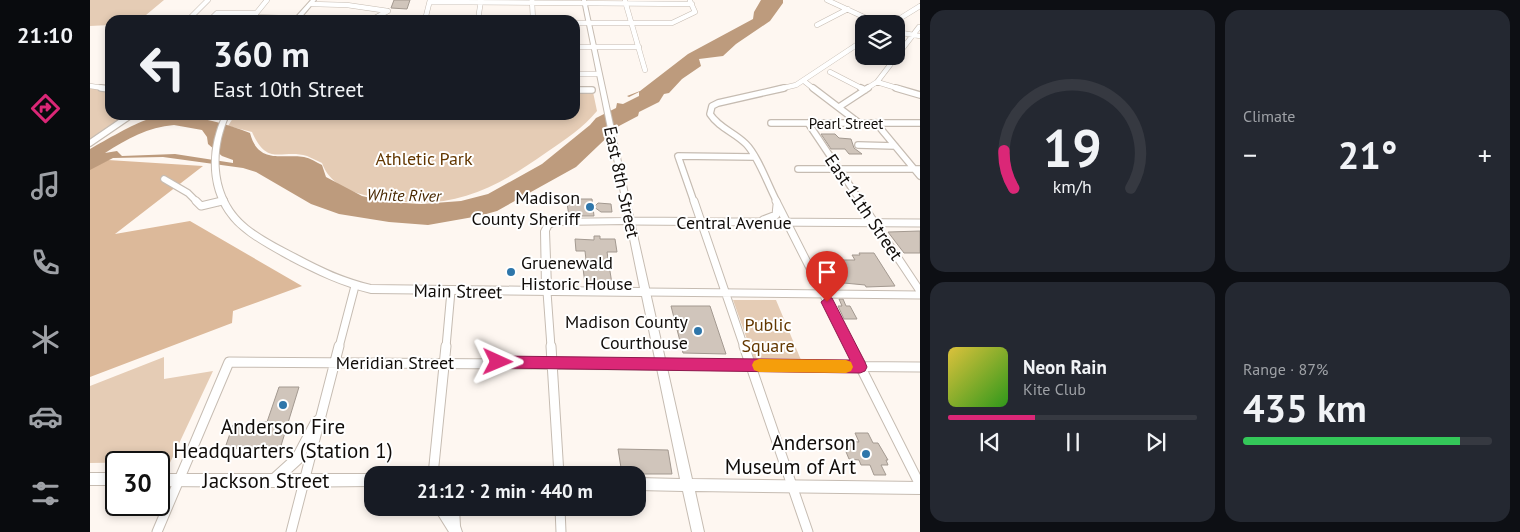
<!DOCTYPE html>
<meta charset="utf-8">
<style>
body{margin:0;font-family:"PT Sans",sans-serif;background:#242831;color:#f1f3f6;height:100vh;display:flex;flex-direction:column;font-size:19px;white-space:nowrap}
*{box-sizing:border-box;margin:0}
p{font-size:16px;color:#9ea1a6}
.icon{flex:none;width:28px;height:28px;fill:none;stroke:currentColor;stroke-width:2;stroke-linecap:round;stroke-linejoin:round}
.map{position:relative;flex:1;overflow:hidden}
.drawer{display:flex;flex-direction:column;gap:10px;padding:10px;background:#0d0f14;width:600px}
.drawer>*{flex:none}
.top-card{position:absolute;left:15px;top:15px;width:475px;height:105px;border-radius:15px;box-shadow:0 2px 8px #0003;background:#171b24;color:#f1f3f6;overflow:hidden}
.buttons{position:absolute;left:765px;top:15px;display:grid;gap:10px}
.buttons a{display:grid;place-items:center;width:50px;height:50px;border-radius:10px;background:#171b24;box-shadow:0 2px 8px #0003;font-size:25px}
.speed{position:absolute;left:15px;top:451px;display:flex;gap:10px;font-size:25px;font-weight:700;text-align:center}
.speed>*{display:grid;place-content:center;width:65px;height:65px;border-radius:50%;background:#171b24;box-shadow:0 2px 8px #0003;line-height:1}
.speed .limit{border:2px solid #111;border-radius:8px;background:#fff;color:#111}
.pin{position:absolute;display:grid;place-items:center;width:42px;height:42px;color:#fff;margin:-51px -21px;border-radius:50% 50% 50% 0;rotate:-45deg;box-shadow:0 0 5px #0007}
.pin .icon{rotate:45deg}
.me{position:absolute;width:55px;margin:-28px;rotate:91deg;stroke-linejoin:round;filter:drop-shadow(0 0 4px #0008)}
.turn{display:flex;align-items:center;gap:18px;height:105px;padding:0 25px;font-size:22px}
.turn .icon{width:65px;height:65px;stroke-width:2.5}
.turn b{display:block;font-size:35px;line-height:42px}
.big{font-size:38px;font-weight:700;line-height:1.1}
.drawer .tile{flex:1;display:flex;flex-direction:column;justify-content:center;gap:8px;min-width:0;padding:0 18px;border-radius:15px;background:#242831}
.drawer .dial{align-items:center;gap:0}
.dial svg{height:130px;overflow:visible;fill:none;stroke:#363941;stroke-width:7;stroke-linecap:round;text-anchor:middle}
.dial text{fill:#f1f3f6;stroke:none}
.song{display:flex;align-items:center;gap:15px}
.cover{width:60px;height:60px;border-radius:8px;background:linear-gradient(135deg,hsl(50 70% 55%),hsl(110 70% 35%))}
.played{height:5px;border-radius:2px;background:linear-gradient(90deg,#db2777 35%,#363941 35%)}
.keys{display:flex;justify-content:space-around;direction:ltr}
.heat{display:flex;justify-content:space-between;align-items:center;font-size:28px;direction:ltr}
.charge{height:8px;border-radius:4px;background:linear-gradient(90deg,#34c759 87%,#363941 0)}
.drawer .tiles{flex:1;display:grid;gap:10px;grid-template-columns:repeat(2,1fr)}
.trip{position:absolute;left:274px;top:466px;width:282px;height:50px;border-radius:15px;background:#171b24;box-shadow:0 2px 8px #0003;font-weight:700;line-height:50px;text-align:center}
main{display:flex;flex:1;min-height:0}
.tabs{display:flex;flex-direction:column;width:90px;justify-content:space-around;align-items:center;background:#090b0e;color:#9ea1a6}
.tabs .icon{width:35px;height:35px}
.tabs .on{color:#db2777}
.tabs b{font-size:22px;color:#f1f3f6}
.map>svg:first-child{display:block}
.green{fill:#e5ccb5}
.forest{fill:#dcb99a}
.water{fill:#bd9b7d;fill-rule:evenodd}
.building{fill:#d0c5bb;stroke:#a39990}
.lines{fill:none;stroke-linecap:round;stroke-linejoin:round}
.minor-far3-casing{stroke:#c6bcb2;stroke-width:5.5}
.minor-far2-casing{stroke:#c6bcb2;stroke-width:8}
.minor-far1-casing{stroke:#c6bcb2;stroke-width:9}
.minor-casing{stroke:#c6bcb2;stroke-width:11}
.major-casing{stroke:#c6bcb2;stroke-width:2}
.minor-far3{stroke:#fff;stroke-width:4.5}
.minor-far2{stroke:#fff;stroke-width:5.5}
.minor-far1{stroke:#fff;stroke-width:7}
.minor{stroke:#fff;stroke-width:9}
.major{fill:#fff;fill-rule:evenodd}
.route{fill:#db2777;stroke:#8e194d}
.slow{fill:#f59e0b}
.poi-dot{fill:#2e76aa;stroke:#fff;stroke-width:2}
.labels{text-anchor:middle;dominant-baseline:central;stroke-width:4;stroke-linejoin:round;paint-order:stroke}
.far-street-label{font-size:15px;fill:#110d0a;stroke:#fff}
.far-water-label{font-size:16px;font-style:italic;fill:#482700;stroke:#fff}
.park-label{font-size:18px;fill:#633700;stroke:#fff}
.street-label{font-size:18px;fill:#110d0a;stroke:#fff}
.poi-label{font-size:18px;fill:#110d0a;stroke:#fff;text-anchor:end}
.near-poi-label{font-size:21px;fill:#110d0a;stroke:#fff}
.near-street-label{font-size:21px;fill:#110d0a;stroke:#fff}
</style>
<main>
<nav class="tabs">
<b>21:10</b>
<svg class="icon on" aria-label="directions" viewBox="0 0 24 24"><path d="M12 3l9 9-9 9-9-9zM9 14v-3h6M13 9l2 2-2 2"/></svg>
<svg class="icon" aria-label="music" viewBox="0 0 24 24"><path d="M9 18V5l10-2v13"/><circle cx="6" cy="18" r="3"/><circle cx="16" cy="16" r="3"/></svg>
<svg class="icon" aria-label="phone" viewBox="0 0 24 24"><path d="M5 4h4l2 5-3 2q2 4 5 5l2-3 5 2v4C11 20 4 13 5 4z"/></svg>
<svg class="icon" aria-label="climate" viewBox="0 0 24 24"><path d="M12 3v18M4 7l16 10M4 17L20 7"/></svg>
<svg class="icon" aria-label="car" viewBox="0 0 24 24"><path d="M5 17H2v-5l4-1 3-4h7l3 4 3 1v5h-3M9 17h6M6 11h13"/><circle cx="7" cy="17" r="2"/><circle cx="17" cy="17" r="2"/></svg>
<svg class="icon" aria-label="filters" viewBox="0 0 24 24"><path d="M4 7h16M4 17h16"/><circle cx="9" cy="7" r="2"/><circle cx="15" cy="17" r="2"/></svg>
</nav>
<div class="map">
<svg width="830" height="532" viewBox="0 0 830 532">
<rect width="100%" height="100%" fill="#fef7f1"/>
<path class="green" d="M 0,0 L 74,0 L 50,20 L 20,20 L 20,25 L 0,26 Z
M 0,87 L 20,90 L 20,115 L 38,115 L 0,140 Z
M 485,92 L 503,92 L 507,111 C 493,128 476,139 457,152 C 398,194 353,214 279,196 C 259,192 239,183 232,163 C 227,161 222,158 217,156 C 192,148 178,168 162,132 L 138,126 L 145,115 L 485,115 Z
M 643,300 L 686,300 L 711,360 L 664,359 Z
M 74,357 L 74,379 L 123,371 L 78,467 L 69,467 L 69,462 L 0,463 L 0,386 Z"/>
<path class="forest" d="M 18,160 L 113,166 L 25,234 L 100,221 L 212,286 L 143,311 L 142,323 L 0,377 L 0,169 Z"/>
<path class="water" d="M 671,0 L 693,0 L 693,3 L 680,21 L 646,44 L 633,56 L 609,59 L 611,66 L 592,79 L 579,93 L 574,94 L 569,102 L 549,112 L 548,116 L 529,126 L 486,167 L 407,211 L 389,216 L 338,225 L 299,222 L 249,214 L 221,204 L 166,172 L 153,168 L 73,157 L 23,158 L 0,170 L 0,149 C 16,140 43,124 59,119 C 90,110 131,122 160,133 C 168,164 191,154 214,157 C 220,158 226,162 232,165 L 236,177 L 272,196 L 298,202 L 331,204 L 371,201 L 398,194 L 452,164 L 500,125 L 506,118 L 526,108 L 527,103 L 533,104 L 549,96 L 549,92 L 539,97 L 537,96 L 550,91 L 598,54 L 663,19 L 664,12 ZM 84,125 L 112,130 L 117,137 L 118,144 L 132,156 L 143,160 L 143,163 L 85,154 L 32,156 L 27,151 L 15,153 C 37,139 58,127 84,125 Z"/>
<path class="building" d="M 304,0 L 320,0 L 317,9 L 301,8 Z
M 731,134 L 745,134 L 749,138 L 761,139 L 764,148 L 772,154 L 759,154 L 755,149 L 741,149 Z
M 488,199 L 502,199 L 504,216 L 479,216 L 477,203 Z
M 508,203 L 521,204 L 522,212 L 511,212 L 504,207 Z
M 830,231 L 830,253 L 814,253 L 798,232 Z
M 504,236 L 510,236 L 510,239 L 525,239 L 527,252 L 517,252 L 522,284 L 495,284 L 492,260 L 496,260 L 495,251 L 486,251 L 485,239 L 504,240 Z
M 769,253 L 784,253 L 805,286 L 776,287 L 775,285 L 754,283 L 748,271 L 744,271 L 741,265 L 746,265 L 743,260 L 765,260 L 762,255 L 770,255 Z
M 749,299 L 753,299 L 756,306 L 760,306 L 767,319 L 754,319 L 748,306 L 752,306 Z
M 581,306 L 620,306 L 636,354 L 593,353 Z
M 189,387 L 209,387 L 190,449 L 135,448 L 143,425 L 167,426 L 169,422 L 177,422 Z
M 765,433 L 778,433 L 783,443 L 788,443 L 798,460 L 796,460 L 798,465 L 791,465 L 796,475 L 784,475 L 780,465 L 771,465 L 769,460 L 759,459 L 754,447 L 757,447 L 755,441 L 769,442 Z
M 528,449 L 578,450 L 582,474 L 532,474 Z"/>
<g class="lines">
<g class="minor-far3-casing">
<path id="minor-far3" d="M 442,0 L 443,20
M 737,0 L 789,24
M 535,1 L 555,70
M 340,2 L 602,4
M 221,4 L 257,5 L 298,11
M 164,16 L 177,0
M 163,17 L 262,20
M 98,20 L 118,0
M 120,20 L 127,13 L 166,13
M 281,20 L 298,11
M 335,20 L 340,0
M 388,20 L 391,0
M 485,23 L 582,23 L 605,12 L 600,1
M 801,24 L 830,6
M 727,25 L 758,9
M 806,32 L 830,36
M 485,47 L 549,47
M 740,72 L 773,89
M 485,74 L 509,74
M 714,81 L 724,89
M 787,82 L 810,89
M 0,86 L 20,89
M 689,89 L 706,85 L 774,40
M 776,89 L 787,82 L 829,27"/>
</g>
<g class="minor-far2-casing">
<path id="minor-far2" d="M 11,88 L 20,89
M 723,88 L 769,123
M 771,88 L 775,90
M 806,88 L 830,95
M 485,90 L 502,90
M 749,107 L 778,88
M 681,123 L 830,123
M 718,123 L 771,202
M 786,123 L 830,176
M 0,143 L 41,115
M 768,145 L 805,146
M 708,169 L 830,169
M 74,179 L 98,193 L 107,202
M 129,202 L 134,200
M 604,202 L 588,156 L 664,157
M 687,202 C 678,185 668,156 656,144 C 644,132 629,128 620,114 L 622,106 L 628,103 L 694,88"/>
</g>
<g class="minor-far1-casing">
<path id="minor-far1" d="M 106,201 L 111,206 L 132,201
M 604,201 L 654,347
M 686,201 L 760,347
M 770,201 L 830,291
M 539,217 L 540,221 L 830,223
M 673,220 L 686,215 L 687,205
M 457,292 L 461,347
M 556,292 L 830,295
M 249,347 L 265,286
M 356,347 L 361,291"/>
</g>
<g class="minor-casing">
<path id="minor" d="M 461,346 L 469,475
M 654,346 L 718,532
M 760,346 L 830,485
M 343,475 L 356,346
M 470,508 L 471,532
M 67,532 L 139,362 L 830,367
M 201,532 L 249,346"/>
</g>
<g class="major-casing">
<path id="major" d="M 221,0 L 226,0 L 209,20 L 203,20 Z
M 492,0 L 496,0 L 543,217 L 542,219 L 544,221 L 602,479 L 830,482 L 830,494 L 605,491 L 614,532 L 602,532 L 593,491 L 548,490 L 548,478 L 590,479 L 552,296 L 281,293 C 252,286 227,274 200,260 C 184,251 166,242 152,230 C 117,201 115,154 133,115 L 139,115 C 122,152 124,199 158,226 C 173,238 190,246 207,255 C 231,268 254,279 281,285 L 452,287 L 451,231 L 455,223 L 465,219 L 536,218 ZM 537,224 L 550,288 L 461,287 L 459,231 L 461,227 L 466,225 Z
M 230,413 L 234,415 L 236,419 L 230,427 L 211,463 L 199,474 L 282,474 L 284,475 L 282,475 L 282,486 L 183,487 L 69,486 L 69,474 L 182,474 L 203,455 L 222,419 Z
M 0,473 L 26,473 L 26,485 L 0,485 Z
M 344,508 L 369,508 L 370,526 L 372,532 L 359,532 Z"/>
</g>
<use href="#minor-far3" class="minor-far3"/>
<use href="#minor-far2" class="minor-far2"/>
<use href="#minor-far1" class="minor-far1"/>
<use href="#minor" class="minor"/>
<use href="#major" class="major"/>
</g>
<path class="route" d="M 737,297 L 742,298 L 775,362 L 777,367 L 775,371 L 770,373 L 408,368 L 403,367 L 401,362 L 403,358 L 408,356 L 760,360 L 731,302 Z"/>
<path class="slow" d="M 669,359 L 756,360 L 761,362 L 763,367 L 761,371 L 756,373 L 669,372 L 664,370 L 662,365 L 664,361 Z"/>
<g class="poi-dot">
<circle cx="500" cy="207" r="5"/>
<circle cx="421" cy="272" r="5"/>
<circle cx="608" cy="331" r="5"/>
<circle cx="193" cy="405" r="5"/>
<circle cx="776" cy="454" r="5"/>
</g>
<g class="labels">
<g class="far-street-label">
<text x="756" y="123">Pearl Street</text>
</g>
<g class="far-water-label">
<text transform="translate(314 195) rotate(1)">White River</text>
</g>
<g class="park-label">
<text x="334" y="158">Athletic Park</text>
<text x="678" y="324">Public<tspan x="678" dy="21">Square</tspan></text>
</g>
<g class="street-label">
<text transform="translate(532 182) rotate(78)">East 8th Street</text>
<text transform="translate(774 207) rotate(56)">East 11th Street</text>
<text x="644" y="222">Central Avenue</text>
<text transform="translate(368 291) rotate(1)">Main Street</text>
<text x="305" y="362">Meridian Street</text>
</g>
<g class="poi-label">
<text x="490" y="197">Madison<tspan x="490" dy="21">County Sheriff</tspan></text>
<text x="431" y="262" text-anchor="start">Gruenewald<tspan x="431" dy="21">Historic House</tspan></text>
<text x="598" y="321">Madison County<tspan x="598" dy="21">Courthouse</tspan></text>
</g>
<g class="near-poi-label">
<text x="193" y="426">Anderson Fire<tspan x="193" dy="24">Headquarters (Station 1)</tspan></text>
<text x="766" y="442" text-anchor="end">Anderson<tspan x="766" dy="24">Museum of Art</tspan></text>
</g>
<g class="near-street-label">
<text x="176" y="480">Jackson Street</text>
</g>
</g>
</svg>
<div class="buttons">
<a><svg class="icon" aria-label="layers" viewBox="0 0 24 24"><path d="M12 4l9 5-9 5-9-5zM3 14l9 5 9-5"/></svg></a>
</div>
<div class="speed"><div class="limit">30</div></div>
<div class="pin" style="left:737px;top:302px;background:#d93025"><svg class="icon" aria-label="arrive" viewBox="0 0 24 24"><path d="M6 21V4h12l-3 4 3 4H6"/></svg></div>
<svg class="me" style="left:408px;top:362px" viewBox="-20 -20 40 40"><path d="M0-17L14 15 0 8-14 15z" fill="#db2777" stroke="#fff" stroke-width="4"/></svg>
<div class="trip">21:12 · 2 min · 440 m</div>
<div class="top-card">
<div class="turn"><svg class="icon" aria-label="left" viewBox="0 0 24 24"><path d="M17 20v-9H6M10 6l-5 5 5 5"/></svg><div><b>360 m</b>East 10th Street</div></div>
</div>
</div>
<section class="drawer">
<div class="tiles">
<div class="tile dial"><svg viewBox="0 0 100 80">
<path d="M14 69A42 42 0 1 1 86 69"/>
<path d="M14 69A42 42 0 0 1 8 46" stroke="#db2777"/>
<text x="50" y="56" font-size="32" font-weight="700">19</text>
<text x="50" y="72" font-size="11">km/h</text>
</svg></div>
<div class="tile"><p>Climate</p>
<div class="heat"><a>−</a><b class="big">21°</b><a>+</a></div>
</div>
<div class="tile">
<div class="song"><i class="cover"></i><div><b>Neon Rain</b><p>Kite Club</p></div></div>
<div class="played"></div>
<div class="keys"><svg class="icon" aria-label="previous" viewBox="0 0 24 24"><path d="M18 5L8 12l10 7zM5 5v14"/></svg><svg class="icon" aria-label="pause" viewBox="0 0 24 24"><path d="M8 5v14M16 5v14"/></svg><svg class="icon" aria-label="next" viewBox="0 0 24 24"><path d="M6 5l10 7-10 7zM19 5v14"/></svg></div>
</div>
<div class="tile"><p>Range · 87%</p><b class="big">435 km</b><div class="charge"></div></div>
</div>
</section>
</main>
